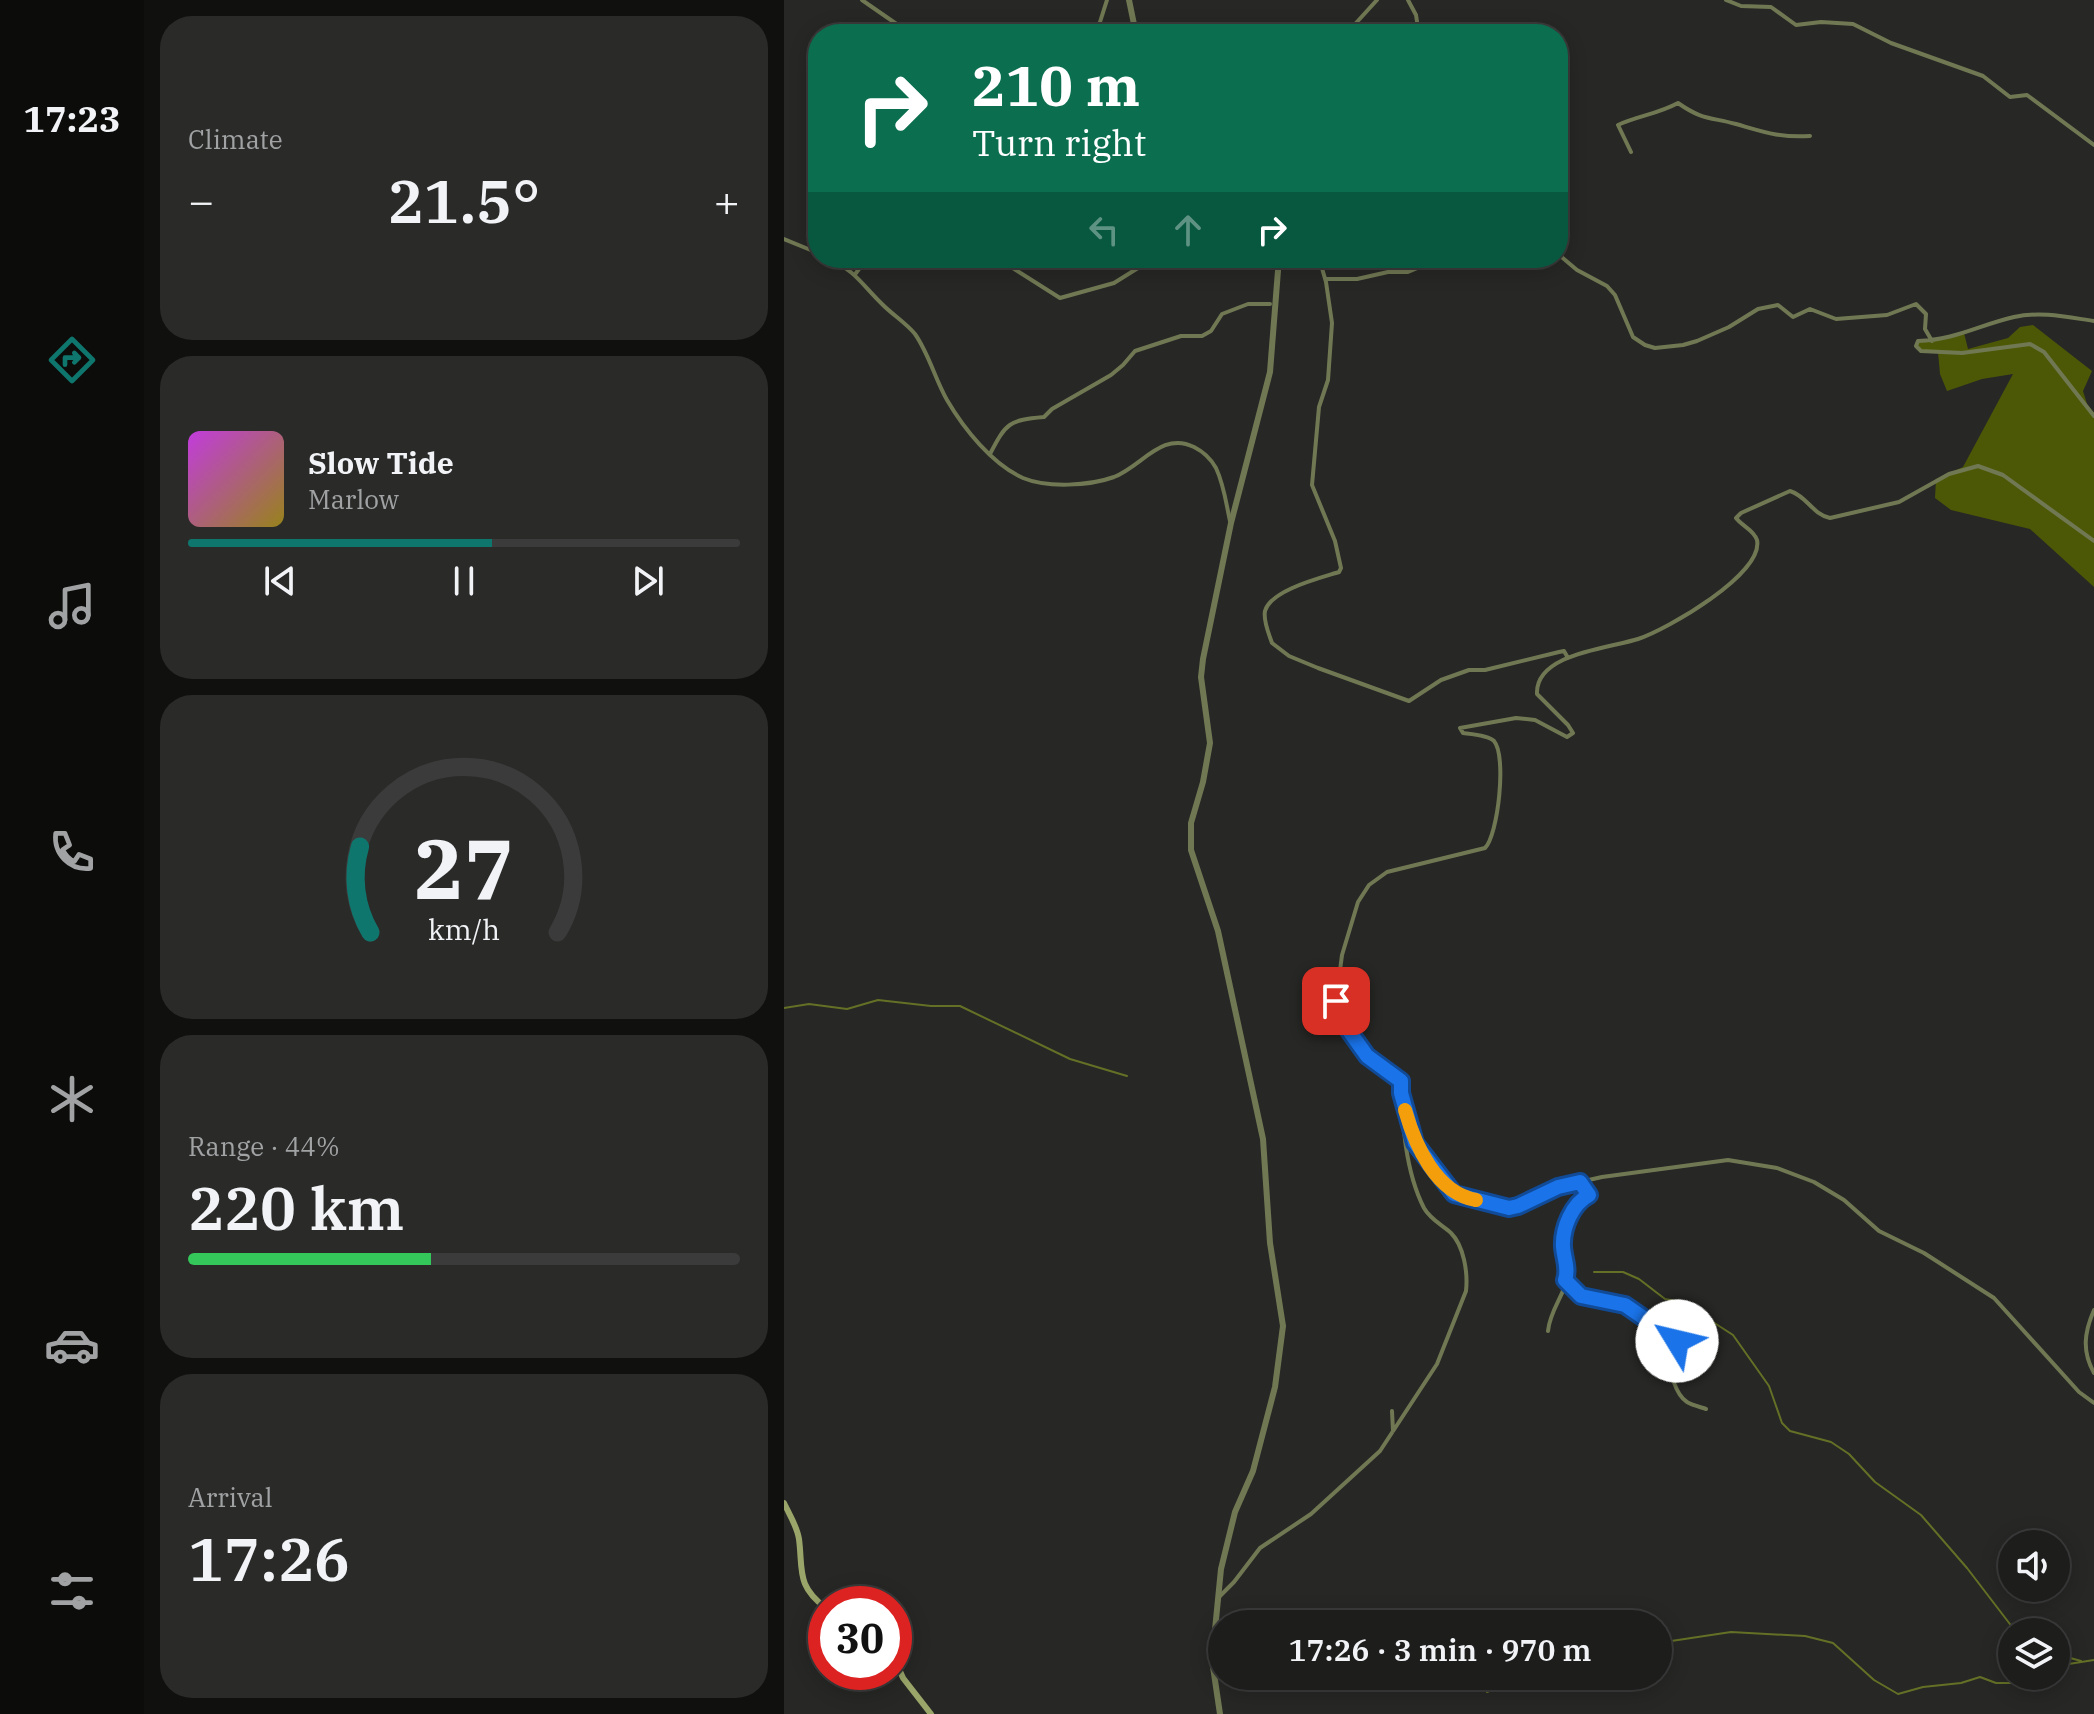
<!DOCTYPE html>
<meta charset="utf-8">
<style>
body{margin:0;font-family:"IBM Plex Serif",serif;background:#2a2a29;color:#f1f3f6;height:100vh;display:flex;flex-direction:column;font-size:30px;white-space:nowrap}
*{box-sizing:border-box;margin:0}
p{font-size:26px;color:#a0a2a3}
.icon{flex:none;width:44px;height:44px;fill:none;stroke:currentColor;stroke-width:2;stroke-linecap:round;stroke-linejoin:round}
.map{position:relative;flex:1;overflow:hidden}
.panel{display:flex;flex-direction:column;gap:16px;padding:16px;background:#10100f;width:640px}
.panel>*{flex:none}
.top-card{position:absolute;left:24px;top:24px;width:760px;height:244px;border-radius:32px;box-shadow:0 4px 20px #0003,0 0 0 2px #3b3b3b;background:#0b6e4f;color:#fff;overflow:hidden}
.buttons{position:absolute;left:1214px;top:1530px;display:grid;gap:16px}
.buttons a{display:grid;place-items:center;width:72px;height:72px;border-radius:50%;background:#1d1d1c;box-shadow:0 4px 20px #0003,0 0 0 2px #3b3b3b;font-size:40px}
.speed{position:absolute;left:24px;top:1586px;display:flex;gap:16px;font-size:40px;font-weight:700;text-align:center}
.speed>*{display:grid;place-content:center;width:104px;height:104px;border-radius:50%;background:#1d1d1c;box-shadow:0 4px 20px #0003,0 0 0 2px #3b3b3b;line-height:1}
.speed .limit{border:12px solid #d22;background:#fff;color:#111}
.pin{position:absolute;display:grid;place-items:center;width:68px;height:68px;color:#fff;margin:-34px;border-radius:16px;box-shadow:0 4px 12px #0006}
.me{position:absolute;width:88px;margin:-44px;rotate:306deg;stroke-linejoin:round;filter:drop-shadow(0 0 6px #0008)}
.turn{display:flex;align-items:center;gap:28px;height:168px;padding:0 32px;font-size:36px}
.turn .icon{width:104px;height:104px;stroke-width:2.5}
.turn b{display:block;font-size:56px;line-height:68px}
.lanes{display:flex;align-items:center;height:76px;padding:0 32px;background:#0003;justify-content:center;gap:40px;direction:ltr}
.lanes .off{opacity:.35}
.big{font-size:60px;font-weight:600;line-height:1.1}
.panel .card{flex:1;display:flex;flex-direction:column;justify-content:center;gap:12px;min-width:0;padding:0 28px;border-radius:32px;background:#2a2a29}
.panel .dial{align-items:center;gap:0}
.dial svg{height:208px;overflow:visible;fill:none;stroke:#3b3b3b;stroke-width:7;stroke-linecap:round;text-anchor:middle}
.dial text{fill:#f1f3f6;stroke:none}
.song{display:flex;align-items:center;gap:24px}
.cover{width:96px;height:96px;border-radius:12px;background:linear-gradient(135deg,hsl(290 70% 55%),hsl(50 70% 35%))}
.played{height:8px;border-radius:4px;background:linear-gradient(90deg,#0f766e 55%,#3b3b3b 55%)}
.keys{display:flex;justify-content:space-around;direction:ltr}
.heat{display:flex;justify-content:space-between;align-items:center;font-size:44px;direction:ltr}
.charge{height:12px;border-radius:6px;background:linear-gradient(90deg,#34c759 44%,#3b3b3b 0)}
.trip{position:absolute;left:424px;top:1610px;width:464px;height:80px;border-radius:40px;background:#1d1d1c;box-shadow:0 4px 20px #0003,0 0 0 2px #3b3b3b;font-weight:600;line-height:80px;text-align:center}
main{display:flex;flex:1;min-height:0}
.tabs{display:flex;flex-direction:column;width:144px;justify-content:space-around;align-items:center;background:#0c0c0b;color:#a0a2a3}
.tabs .icon{width:56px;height:56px}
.tabs .active{color:#0f766e}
.tabs b{font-size:36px;color:#f1f3f6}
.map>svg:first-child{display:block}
.forest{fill:#4d5807}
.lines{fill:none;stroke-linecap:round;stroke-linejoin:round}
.stream{stroke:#647026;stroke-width:2}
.minor{stroke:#707853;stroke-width:4}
.tertiary{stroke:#707853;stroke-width:6}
.secondary{stroke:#9aa669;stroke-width:6}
.route-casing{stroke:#114b97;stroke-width:20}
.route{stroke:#1a73e8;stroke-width:14}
.slow{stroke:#f59e0b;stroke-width:14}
</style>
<main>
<nav class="tabs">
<b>17:23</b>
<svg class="icon active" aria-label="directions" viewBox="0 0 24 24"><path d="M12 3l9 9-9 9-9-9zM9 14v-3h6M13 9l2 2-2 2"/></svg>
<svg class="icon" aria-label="music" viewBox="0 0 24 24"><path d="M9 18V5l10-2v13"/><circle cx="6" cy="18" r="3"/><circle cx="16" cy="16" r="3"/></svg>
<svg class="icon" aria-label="phone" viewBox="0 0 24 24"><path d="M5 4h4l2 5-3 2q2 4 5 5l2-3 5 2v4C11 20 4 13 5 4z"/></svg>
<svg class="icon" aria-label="climate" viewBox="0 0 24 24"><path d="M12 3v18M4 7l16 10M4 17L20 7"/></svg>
<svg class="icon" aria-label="car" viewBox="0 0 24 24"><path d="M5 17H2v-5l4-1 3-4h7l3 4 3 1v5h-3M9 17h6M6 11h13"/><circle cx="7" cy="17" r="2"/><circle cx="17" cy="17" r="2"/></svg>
<svg class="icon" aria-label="filters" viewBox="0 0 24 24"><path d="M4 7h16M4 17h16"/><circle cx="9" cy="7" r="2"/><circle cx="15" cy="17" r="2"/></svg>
</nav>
<section class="panel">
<div class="card"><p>Climate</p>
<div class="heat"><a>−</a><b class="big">21.5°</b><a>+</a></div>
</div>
<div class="card">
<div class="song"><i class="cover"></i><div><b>Slow Tide</b><p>Marlow</p></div></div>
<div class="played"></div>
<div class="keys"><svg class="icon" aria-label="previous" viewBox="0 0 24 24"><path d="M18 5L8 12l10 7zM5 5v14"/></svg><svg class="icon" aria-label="pause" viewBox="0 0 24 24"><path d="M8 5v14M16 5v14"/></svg><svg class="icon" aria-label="next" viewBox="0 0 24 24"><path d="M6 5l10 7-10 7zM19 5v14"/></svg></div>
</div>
<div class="card dial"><svg viewBox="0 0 100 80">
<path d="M14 69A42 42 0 1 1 86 69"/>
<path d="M14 69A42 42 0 0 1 10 36" stroke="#0f766e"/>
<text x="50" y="56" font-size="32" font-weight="700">27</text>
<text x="50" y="72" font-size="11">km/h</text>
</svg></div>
<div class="card"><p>Range · 44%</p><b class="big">220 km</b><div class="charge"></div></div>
<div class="card"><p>Arrival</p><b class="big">17:26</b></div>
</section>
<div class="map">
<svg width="1310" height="1714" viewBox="0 0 1310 1714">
<rect width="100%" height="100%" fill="#272725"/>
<path class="forest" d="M 1249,325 L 1308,371 L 1299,391 L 1303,404 L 1310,413 L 1310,587 L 1246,529 L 1167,510 L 1151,498 L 1152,479 L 1179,467 L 1229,374 L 1198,379 L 1163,391 L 1156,374 L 1154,352 L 1138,351 L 1133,346 L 1135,341 L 1180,333 L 1184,349 L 1224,338 L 1236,327 Z"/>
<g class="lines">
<path class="stream" d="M 0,1008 L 25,1004 L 63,1009 L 94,1000 L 147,1006 L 176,1006 L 286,1059 L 343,1076
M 810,1272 L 839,1272 L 855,1279 L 881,1299 L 898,1302 L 949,1335 L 985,1386 L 998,1423 L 1006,1431 L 1047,1442 L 1065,1454 L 1091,1482 L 1137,1515 L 1183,1568 L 1232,1632
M 874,1643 L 947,1632 L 1021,1636 L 1049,1643 L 1090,1680 L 1114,1694 L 1139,1687 L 1177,1683 L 1196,1677 L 1212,1683 L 1227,1683 L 1245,1676
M 1272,1654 L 1297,1661
M 1272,1666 L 1310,1660
M 703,1692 L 738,1676"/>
<path class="minor" d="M 78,0 L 114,25 L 156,34
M 624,0 L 632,15 L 635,34
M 942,0 L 957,6 L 987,7 L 1012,25 L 1037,22 L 1069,24 L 1107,43 L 1199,76 L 1226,97 L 1243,95 L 1310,145
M 308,34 L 316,22 L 323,0
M 562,34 L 593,0
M 847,152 L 834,125 C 853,116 874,114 894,103 C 918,120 926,117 952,124 C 980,132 996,138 1026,136
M 0,239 L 34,253
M 774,254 L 793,270 L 823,286 L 831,295 L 849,337 L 861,345 L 871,348 L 899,345 L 913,341 L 945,327 L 974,309 L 994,305 L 1009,317 L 1026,309 L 1052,319 L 1103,315 L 1132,304 L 1142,314 L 1141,329 L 1148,341
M 44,258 C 73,272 78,285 99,305 C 109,315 122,323 131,334 C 145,354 151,379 163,400 C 180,429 208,464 239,478 C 263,488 305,486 330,477 C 358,466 378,431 410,447 C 420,452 427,459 432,468 C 440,485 442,503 446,521
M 213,258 L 276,298 L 330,283 L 370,258
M 535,258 L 542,282 L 548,323 L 544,380 L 535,407 L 528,485 L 551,541 L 557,568 L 555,572 C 536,578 487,590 481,611 C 479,621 485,634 488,643 L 505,656 L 534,668 L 625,701 L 657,680 L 685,670 L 701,670 L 775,652 L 780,651 L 784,658
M 72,273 L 78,265 L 92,258
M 542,279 L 573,279 L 604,272 L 624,272 L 657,258
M 1310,321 C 1283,317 1257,311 1230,317 C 1195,325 1171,340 1134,341 L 1132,346 L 1137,351 L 1178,353 L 1246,344 L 1260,352 L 1310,416
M 206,454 C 222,423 225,420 260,417 L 268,409 L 327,375 L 339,365 L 351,351 L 397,336 L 418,336 L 427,331 L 438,314 L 464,304 L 486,304
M 619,1099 L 628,1135 L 636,1153 L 667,1191 L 682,1198 L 713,1206 L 734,1206 L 774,1187 L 818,1177 L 944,1160 L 993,1168 L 1030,1182 L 1060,1200 L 1095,1231 L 1140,1253 L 1210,1298 L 1295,1392 L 1310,1403
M 781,1280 L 797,1296 L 841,1305 L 893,1339 C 893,1347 889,1350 887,1358 C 884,1370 892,1395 903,1402 C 908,1405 916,1407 922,1409
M 1310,1310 C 1300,1333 1298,1351 1310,1373
M 764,1331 C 766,1309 782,1294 784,1273 C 784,1265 780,1256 779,1248 C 778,1229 788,1204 805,1195 L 797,1183
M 608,1411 L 609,1431
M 434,1598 L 450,1582 L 476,1548 L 527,1514 L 596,1451 L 653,1364 L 682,1291 C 684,1273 680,1246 667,1233 C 658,1225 646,1219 640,1208 C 621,1171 618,1121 617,1081 L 583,1056 L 563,1028 L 552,1001 L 558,955 L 574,902 L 585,885 L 603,872 L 701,848 C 714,835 723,756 710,741 C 704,735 687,734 679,733 L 676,728 L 732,718 L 751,720 L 783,737 L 789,733 L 784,725 L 753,694 C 751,653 827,648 854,639 C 882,630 980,574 973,540 C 970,530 958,526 952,518 L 957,513 L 1006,491 C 1023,496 1028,514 1046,518 L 1115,502 L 1165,474 L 1194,466 L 1219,475 L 1310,541"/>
<path class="tertiary" d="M 345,0 L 352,34
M 445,34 C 459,26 475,21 488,34
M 436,1714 L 428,1660 L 437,1569 L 451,1512 L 469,1471 L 491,1387 L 499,1326 L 486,1243 L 479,1139 L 434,931 L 407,850 L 407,823 L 419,782 L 426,743 L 417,677 L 419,659 L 447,523 L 486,372 L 495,258"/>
<path class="secondary" d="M 0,1503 C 5,1514 13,1526 15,1539 C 19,1570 12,1586 42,1608
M 110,1658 L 119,1678 L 147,1714"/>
</g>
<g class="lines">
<g class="route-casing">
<path id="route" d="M 552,1001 L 563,1028 L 583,1056 L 617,1081 L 617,1093 L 631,1143 L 670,1194 L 725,1208 L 734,1206 L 774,1187 L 796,1182 L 805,1195 C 788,1204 778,1228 779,1247 C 780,1259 785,1269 781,1280 L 797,1296 L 841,1305 L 893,1341"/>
</g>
<use href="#route" class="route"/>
<path class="slow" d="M 621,1110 C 631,1145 652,1193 692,1200"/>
</g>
</svg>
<div class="buttons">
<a><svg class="icon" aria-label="sound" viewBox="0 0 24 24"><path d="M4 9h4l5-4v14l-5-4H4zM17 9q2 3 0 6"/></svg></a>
<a><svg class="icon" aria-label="layers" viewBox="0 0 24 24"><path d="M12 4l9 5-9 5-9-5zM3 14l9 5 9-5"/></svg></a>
</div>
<div class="speed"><div class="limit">30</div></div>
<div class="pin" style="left:552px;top:1001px;background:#d93025"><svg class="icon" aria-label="arrive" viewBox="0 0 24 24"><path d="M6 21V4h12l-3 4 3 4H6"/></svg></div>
<svg class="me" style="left:893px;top:1341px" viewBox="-20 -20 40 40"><circle r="19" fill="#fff"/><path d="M0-13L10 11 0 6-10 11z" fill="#1a73e8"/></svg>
<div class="trip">17:26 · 3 min · 970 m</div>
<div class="top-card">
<div class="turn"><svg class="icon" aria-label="right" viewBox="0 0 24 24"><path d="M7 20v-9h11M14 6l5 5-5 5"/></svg><div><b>210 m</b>Turn right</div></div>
<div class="lanes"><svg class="icon off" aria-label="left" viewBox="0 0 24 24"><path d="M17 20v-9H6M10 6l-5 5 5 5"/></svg><svg class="icon off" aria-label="ahead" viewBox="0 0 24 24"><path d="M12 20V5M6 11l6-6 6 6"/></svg><svg class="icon" aria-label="right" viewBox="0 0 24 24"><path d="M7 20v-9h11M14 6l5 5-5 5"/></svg></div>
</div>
</div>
</main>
